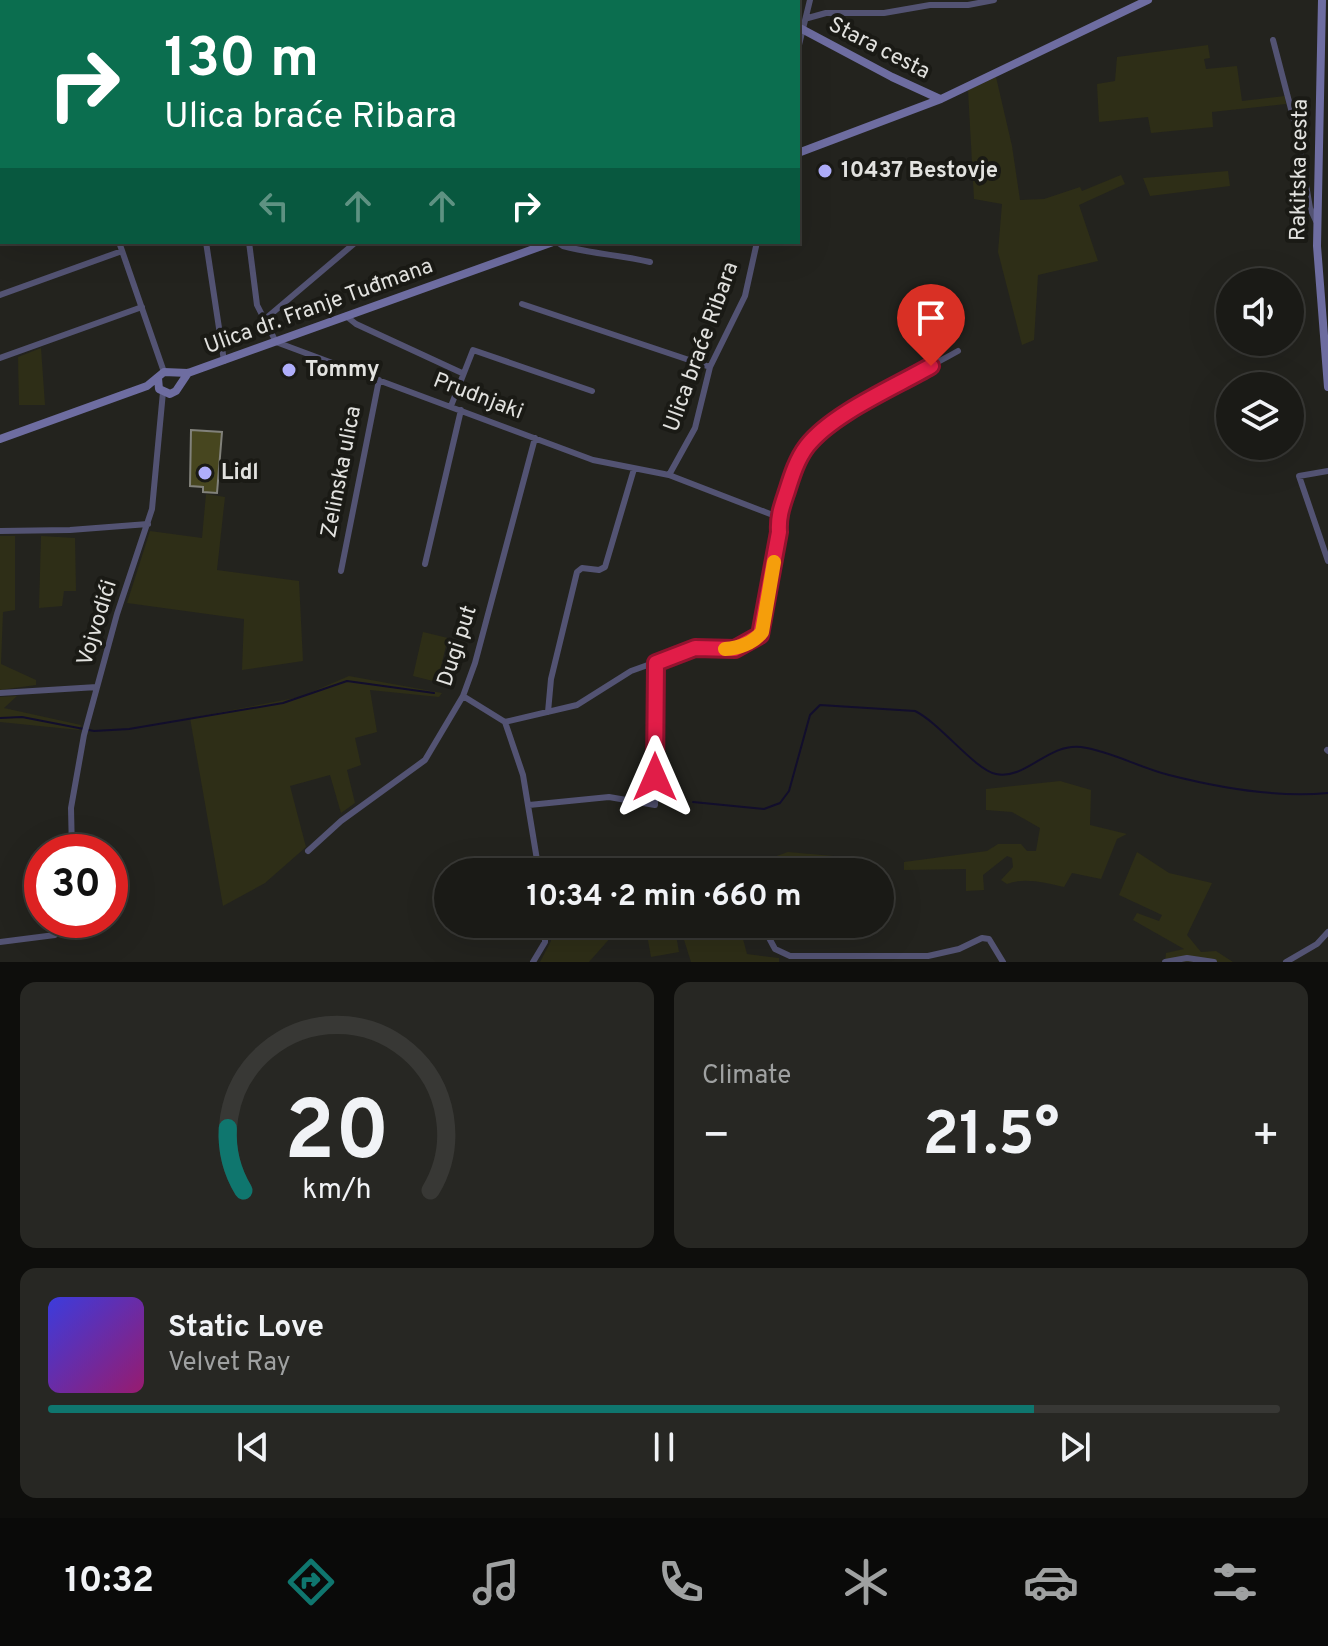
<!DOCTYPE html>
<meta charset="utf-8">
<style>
body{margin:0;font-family:Overpass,sans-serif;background:#272723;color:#f1f3f6;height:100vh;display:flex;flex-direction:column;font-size:30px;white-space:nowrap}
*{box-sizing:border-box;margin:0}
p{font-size:26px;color:#9fa1a1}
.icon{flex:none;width:44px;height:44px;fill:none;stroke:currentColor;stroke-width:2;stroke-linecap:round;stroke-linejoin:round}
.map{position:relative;height:962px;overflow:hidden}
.panel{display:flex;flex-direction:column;gap:20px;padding:20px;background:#0e0e0c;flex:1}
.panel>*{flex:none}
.banner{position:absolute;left:0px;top:0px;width:800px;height:244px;box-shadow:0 8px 32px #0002,0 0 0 2px #383835;background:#0b6e4f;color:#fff;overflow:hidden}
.controls{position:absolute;left:1216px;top:268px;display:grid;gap:16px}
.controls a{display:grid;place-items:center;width:88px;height:88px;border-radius:50%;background:#1a1a16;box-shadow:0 8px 32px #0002,0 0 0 2px #383835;font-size:40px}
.speed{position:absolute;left:24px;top:834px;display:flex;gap:16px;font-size:40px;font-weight:700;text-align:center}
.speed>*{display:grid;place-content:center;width:104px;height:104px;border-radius:50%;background:#1a1a16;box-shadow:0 8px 32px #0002,0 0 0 2px #383835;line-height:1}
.speed .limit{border:12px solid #d22;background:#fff;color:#111}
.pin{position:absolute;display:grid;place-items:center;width:68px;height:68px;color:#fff;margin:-82px -34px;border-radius:50% 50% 50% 0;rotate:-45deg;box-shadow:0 0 8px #0007}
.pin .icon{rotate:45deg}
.me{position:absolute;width:88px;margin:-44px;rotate:0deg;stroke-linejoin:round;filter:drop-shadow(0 0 6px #0008)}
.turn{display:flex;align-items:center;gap:28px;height:168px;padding:0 32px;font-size:36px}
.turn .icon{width:104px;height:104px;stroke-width:2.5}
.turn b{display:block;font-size:56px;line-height:68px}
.lanes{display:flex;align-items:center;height:76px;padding:0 32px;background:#0003;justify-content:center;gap:40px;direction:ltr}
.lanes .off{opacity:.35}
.big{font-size:60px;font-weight:700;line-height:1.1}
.panel .tile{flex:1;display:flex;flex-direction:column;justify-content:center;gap:12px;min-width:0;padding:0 28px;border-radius:16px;background:#272723}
.panel .dial{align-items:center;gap:0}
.dial svg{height:208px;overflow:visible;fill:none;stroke:#383835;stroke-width:7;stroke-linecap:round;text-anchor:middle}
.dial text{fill:#f1f3f6;stroke:none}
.song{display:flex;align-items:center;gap:24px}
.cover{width:96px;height:96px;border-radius:12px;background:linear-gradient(135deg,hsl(240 70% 55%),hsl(320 70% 35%))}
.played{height:8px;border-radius:4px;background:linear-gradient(90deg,#0f766e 80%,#383835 80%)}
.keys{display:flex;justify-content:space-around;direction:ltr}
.heat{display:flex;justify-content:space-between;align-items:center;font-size:44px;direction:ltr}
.panel .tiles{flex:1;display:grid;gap:20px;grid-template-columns:1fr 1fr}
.tile:last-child{grid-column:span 2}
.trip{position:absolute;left:434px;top:858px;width:460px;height:80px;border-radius:40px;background:#1a1a16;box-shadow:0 8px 32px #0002,0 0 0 2px #383835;font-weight:700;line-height:80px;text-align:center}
.tabs{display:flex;height:128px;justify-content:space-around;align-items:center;background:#0a0a09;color:#9fa1a1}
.tabs .icon{width:56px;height:56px}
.tabs .selected{color:#0f766e}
.tabs b{font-size:36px;color:#f1f3f6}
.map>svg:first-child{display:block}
.green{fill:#2e2e17}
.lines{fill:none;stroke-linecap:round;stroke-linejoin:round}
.stream{stroke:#120e2c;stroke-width:2}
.building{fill:#47461f;stroke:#81817a;stroke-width:2}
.street{stroke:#535373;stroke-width:6}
.secondary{stroke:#6e6da1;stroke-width:8}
.route-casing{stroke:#92132f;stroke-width:20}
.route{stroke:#e11d48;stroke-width:14}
.slow{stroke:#f59e0b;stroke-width:14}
.poi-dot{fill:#afaefa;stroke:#1a1a15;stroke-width:3}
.labels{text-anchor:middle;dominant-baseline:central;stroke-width:8;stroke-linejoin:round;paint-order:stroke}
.street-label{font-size:22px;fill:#e2e2df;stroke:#1a1a15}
.poi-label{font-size:22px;font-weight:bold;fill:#e2e2df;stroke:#1a1a15;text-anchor:start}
</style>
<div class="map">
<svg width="1328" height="962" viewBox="0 0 1328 962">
<rect width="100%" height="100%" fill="#23231e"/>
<path class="green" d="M 1208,45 L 1210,58 L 1204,59 L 1206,69 L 1237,66 L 1242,101 L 1285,96 L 1286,104 L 1212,112 L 1213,127 L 1151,133 L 1148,117 L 1099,122 L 1097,84 L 1115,81 L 1117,57 Z
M 996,77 L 1012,146 L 1020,200 L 1044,199 L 1080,187 L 1082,191 L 1121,175 L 1125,184 L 1079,205 L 1098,261 L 1038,275 L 1034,340 L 1022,345 L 998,252 L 1002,204 L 974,199 L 968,90 Z
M 1228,171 L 1230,186 L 1150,196 L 1143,178 Z
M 41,348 L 45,405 L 19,405 L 18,357 Z
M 206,494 L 225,497 L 217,570 L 299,581 L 303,661 L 242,670 L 244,619 L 127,603 L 150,531 L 202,538 Z
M 0,536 L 15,536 L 15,610 L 3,612 L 1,664 L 36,680 L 36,685 L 0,690 Z
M 41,536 L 75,538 L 76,591 L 64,591 L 62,606 L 39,608 Z
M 423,632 L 448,638 L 437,682 L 413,676 Z
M 349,676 L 442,693 L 439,697 L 370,690 L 377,732 L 355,738 L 361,765 L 347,770 L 355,803 L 341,813 L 330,775 L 290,786 L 306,847 L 265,883 L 223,906 L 190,718 L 300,697 Z
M 17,696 L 4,708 L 81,725 L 79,730 L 0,722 L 0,697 Z
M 1060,781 L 1091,790 L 1090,825 L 1127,834 L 1117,839 L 1101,879 L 1072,873 L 1064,887 C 1045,883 1025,877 1007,884 L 1001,880 L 1013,867 L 1012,858 L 1007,856 L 983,875 L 984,890 L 966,891 L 966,869 L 904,870 L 904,862 L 987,851 L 998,844 L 1021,844 L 1027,851 L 1036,851 L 1040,828 L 1012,812 L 986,810 L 986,789 Z
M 788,852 L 845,857 L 846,872 L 755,872 L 756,863 Z
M 1137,852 L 1169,873 L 1212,883 L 1187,935 L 1201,952 L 1216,951 L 1233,962 L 1165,962 L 1166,953 L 1184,949 L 1133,920 L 1137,913 L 1159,921 L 1162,915 L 1119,895 Z
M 549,924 L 641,924 L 619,928 L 589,962 L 540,962 L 551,941 Z
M 674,924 L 679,952 L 651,957 L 646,929 Z
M 679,924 L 739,924 L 747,954 L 779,958 L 779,962 L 691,962 Z"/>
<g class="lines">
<path class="stream" d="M 0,718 L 22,717 L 94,731 L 129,729 L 283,703 L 347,681 L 434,693
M 693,802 L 764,809 L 780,803 L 789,791 L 810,715 L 820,705 L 915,711 C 940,723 975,770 996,774 C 1026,780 1048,743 1081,747 C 1111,751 1140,768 1169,775 C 1220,788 1276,798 1328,793"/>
</g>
<path class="building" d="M 191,430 L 222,432 L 217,493 L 203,492 L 203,487 L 190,486 Z"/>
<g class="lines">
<path class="street" d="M 597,0 L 601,2
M 120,2 L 120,0
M 258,2 L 260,0
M 522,2 L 523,0
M 808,18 L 826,13 L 884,13 L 930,5 L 968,5 L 994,0
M 1273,40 L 1297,132 L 1310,208 L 1316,221
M 798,49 L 810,0
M 0,215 L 2,214
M 119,242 L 164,372
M 206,242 L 224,361
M 249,242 L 257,305 L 276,342 L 593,460 L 669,475
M 557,242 L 563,246 C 592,254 621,255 650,262
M 757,242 L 745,296 L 710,367 L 695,428 L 669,475 L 778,517
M 0,295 L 122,251
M 522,304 L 710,367
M 346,316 L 356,324 L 462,373
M 264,320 L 356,242
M 0,358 L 142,307
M 451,406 L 473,350 L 592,391
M 1328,471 L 1299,476 L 1328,561
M 0,531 L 70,530 L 148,524
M 425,564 L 461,410
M 341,571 L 379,380
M 0,693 L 97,687
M 463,696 L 505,722 L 577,705 L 631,671 L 695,648 L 735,649 L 754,640 L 762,632 L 779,532 C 778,516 782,505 787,491 C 792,475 797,459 807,446 C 834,411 918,374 958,351
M 548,712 L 551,679 L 577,572 L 582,568 L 599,570 L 605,567 L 634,469
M 505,722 L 523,775 L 539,872
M 1327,750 L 1328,751
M 529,805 L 609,797 L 655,805 L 656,663
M 308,851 L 341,821 L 425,760 L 463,696 L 475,663 L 535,438
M 72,852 L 71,808 L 84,735 L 117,614 L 152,509 L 163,392
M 768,936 L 775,949 L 790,956 L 928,956 L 959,949 L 982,938 L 989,939 L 1003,962
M 0,942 L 55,935 L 67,920
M 533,962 L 545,942 L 545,924
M 1165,962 L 1187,958 L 1214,962
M 1286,962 L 1317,944 L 1328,932"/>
<path class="secondary" d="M 747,0 L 751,2
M 1322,0 L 1317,246 L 1328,387
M 798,27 L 892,77 L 940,99
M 798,153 L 941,99 L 1148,0
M 158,378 L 159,389 L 170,394 L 176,391 L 188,373
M 0,439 L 147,386 L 164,372 L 188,373 L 553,242"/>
</g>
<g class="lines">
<g class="route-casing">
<path id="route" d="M 655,777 L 656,663 L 695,648 L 735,649 L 760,635 L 779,532 C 778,516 782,506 787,491 C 792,475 797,459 807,446 C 833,413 895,387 931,366"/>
</g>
<use href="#route" class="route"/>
<path class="slow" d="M 725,649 C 739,648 753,643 762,632 L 774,562"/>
</g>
<g class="poi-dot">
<circle cx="825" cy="171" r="8"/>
<circle cx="289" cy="370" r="8"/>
<circle cx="205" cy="473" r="8"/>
</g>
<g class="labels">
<g class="street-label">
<text transform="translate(879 49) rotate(27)">Stara cesta</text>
<text transform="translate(1300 170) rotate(-89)">Rakitska cesta</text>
<text transform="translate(319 307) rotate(-20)">Ulica dr. Franje Tuđmana</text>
<text transform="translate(702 347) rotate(-70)">Ulica braće Ribara</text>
<text transform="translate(478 397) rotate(21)">Prudnjaki</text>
<text transform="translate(342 472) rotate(-79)">Zelinska ulica</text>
<text transform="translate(98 623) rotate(-73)">Vojvodići</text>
<text transform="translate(458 646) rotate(-72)">Dugi put</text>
</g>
<g class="poi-label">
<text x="841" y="171">10437 Bestovje</text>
<text x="305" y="370">Tommy</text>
<text x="221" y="473">Lidl</text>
</g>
</g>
</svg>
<div class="controls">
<a><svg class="icon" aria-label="sound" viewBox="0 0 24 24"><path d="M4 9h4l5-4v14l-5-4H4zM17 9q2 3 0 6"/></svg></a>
<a><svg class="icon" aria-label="layers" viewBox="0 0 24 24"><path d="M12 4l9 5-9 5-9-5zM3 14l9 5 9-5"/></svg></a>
</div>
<div class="speed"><div class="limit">30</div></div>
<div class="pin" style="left:931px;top:366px;background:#d93025"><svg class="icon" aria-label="arrive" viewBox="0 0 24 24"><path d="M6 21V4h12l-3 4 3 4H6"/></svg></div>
<svg class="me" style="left:655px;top:777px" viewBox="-20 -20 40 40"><path d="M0-17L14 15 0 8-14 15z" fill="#e11d48" stroke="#fff" stroke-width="4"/></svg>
<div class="trip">10:34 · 2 min · 660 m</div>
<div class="banner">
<div class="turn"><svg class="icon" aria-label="right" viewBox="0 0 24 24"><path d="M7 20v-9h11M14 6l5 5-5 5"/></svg><div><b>130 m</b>Ulica braće Ribara</div></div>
<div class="lanes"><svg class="icon off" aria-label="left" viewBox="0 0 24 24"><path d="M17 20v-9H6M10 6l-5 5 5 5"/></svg><svg class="icon off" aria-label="ahead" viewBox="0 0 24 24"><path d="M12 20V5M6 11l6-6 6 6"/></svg><svg class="icon off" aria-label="ahead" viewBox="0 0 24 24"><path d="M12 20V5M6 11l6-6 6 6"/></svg><svg class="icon" aria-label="right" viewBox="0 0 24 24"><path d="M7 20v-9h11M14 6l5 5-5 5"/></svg></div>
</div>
</div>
<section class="panel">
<div class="tiles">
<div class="tile dial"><svg viewBox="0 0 100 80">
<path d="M14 69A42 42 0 1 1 86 69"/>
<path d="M14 69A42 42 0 0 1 8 45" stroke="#0f766e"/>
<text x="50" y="56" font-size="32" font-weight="700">20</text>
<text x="50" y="72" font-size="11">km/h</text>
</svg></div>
<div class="tile"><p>Climate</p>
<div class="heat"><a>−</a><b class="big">21.5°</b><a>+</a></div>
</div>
<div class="tile">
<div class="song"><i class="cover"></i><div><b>Static Love</b><p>Velvet Ray</p></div></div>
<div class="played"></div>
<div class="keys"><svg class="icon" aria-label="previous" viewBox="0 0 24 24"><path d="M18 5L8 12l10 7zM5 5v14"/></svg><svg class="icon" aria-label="pause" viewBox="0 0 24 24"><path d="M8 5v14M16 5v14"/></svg><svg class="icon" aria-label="next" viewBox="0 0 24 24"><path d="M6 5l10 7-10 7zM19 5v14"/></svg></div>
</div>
</div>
</section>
<nav class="tabs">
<b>10:32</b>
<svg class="icon selected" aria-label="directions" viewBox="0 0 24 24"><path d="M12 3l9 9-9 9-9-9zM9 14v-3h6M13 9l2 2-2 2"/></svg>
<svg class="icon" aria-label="music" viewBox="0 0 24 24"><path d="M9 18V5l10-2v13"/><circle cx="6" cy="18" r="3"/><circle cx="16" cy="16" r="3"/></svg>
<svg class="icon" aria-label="phone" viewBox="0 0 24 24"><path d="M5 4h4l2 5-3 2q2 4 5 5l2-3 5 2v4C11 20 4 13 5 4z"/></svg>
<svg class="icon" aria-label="climate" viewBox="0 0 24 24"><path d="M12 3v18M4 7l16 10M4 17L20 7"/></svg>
<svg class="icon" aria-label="car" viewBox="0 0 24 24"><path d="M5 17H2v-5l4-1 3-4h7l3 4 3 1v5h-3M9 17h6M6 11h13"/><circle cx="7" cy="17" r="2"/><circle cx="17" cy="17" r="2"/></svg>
<svg class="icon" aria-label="filters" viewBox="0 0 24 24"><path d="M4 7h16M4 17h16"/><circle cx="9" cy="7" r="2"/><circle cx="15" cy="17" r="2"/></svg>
</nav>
